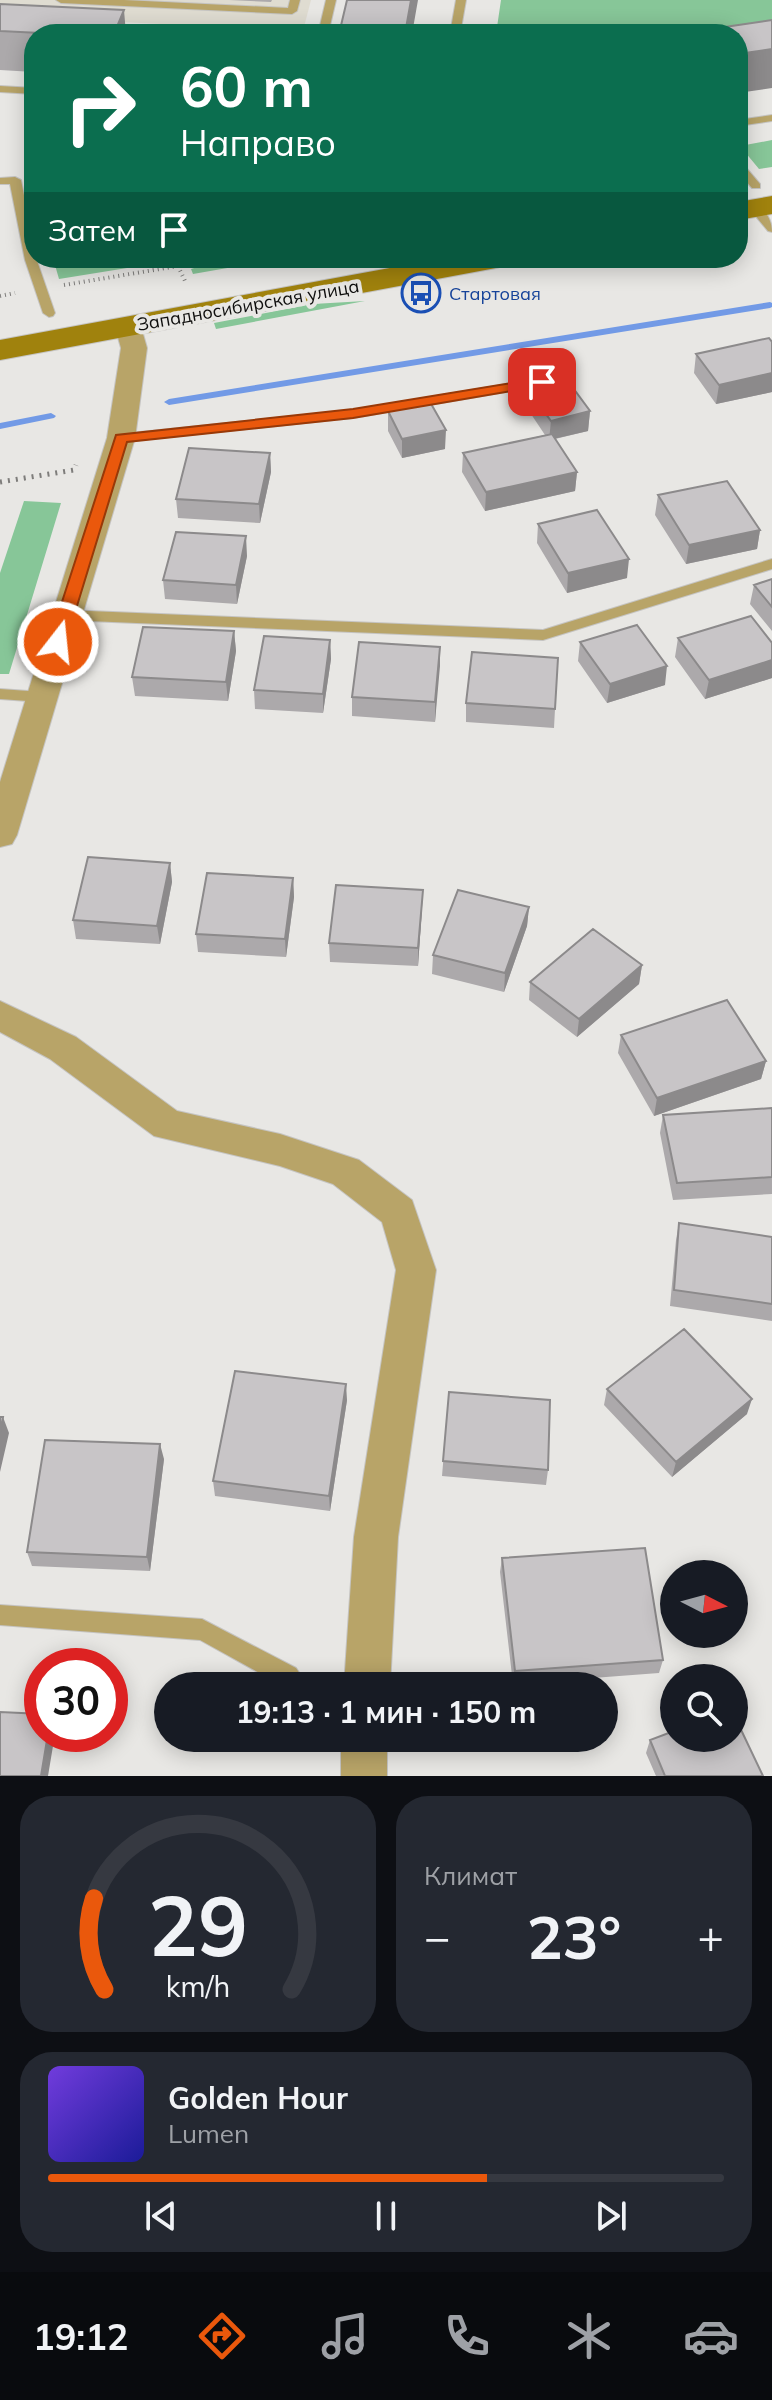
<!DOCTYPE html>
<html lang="ru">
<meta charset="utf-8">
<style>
body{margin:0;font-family:Mulish,sans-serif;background:#242831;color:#f1f3f6;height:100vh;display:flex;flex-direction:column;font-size:30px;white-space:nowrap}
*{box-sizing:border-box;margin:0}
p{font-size:26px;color:#9ea1a6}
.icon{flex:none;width:44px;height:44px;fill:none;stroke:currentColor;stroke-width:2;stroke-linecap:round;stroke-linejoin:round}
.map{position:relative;height:1776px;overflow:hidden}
.panel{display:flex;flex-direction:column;gap:20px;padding:20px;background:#0d0f14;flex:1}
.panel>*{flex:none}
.hud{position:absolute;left:24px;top:24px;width:724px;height:244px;border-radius:32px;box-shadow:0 4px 20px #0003;background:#0b6e4f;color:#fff;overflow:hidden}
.needle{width:52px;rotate:96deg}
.fabs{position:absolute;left:660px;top:1560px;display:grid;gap:16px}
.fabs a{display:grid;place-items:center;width:88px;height:88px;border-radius:50%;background:#171b24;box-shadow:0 4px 20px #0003;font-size:40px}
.speed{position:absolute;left:24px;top:1648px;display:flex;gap:16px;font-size:40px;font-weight:700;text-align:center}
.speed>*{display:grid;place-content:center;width:104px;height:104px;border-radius:50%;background:#171b24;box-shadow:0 4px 20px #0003;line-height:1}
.speed .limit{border:12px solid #d22;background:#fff;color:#111}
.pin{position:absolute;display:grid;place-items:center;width:68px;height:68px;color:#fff;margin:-34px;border-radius:16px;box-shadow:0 4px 12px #0006}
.me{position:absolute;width:88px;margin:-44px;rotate:16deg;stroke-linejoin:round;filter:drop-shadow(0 0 6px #0008)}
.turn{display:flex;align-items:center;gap:28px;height:168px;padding:0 24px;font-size:36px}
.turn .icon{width:104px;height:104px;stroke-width:2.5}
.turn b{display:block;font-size:56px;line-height:68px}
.then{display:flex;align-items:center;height:76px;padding:0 24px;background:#0003;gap:16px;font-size:30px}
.big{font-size:60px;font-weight:700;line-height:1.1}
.panel .widget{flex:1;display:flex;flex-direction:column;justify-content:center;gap:12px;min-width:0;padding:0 28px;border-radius:32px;background:#242831}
.panel .dial{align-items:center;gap:0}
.dial svg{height:208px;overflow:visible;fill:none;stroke:#363941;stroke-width:7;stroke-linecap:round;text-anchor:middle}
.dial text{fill:#f1f3f6;stroke:none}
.song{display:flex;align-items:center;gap:24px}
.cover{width:96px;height:96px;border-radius:12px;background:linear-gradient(135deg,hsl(260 70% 55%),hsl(240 70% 35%))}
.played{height:8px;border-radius:4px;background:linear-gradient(90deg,#ea580c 65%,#363941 65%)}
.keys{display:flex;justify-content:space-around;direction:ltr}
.heat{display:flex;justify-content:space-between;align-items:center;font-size:44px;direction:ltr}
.panel .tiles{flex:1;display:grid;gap:20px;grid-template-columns:1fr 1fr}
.widget:last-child{grid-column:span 2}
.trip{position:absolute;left:154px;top:1672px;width:464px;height:80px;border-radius:40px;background:#171b24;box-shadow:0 4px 20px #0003;font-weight:700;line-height:80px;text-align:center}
.tab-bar{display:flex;height:128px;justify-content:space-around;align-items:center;background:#090b0e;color:#9ea1a6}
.tab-bar .icon{width:56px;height:56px}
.tab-bar .active{color:#ea580c}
.tab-bar b{font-size:36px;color:#f1f3f6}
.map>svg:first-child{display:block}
.built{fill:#dfdcd1}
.green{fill:#87c698}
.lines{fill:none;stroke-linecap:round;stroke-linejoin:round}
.stream{fill:#729ae6;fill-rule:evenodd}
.lane-casing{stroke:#c5c4c2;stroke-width:2}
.street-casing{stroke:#c5c4c2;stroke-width:2}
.secondary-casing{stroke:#c5c4c2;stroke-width:2}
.path-far1{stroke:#7e7d7b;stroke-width:4;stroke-dasharray:1 4;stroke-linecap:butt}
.path{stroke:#7e7d7b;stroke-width:5;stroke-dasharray:2 6;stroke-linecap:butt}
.lane{fill:#b8a468;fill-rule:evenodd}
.street{fill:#b8a468;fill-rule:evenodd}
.secondary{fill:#a0820d;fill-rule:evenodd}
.wall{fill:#aca9ab}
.shaded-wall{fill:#8c8a8b}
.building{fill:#c8c5c7;stroke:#8c8a8b;stroke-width:2}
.route{fill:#ea580c;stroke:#983908;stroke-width:2}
.labels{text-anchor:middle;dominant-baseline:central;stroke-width:8;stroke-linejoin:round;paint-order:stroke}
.far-transit-label{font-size:18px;fill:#164399;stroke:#e8e7e4;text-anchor:start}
.far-street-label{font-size:18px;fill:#0f0f0e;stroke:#e8e7e4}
</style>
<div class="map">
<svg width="772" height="1776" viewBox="0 0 772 1776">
<rect width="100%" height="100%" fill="#e8e7e4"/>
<path class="built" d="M 0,0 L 311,0 L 303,31 L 0,16 Z"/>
<path class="green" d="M 501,0 L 772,0 L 772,23 L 695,34 L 496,34 Z
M 772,140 L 772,167 L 759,169 L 740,146 Z
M 53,258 L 189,258 L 59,279 Z
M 226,258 L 285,258 L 193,274 L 191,269 Z
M 365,301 L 216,329 L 214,323 L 313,304 Z
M 24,501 L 61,503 L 9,674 L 0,674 L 0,573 Z"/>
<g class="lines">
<path class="stream" d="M 770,302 L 772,303 L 772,307 L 770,308 L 169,405 L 164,402 L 169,399 Z
M 51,413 L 56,416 L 54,418 L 0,429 L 0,423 Z"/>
<g class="lane-casing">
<path id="lane" d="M 56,0 L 124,0 L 288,8 L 290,0 L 300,0 L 297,11 L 292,14 L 61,3 Z
M 326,0 L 336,0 L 328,34 L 318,34 Z
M 456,0 L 466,0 L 460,34 L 450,34 Z
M 105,29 L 136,31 L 141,34 L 101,34 L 101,30 Z
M 0,86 L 34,88 L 34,94 L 0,92 Z
M 772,115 L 772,121 L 738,126 L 738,120 Z
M 738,162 L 742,163 L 760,184 L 760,188 L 752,188 L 738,172 Z
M 15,177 L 21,180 L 34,246 L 34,258 L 36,258 L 55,313 L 53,316 L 49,317 L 43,313 L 25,260 L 10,184 L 0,184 L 0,178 Z
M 755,205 C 766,209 772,221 772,232 L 768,231 L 749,208 Z
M 324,258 L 336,258 L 338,262 L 336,264 L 328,264 Z
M 542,378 L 548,382 L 546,385 L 353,418 L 121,442 L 115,438 L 121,434 L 353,410 Z
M 772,559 L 772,569 L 543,640 L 65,620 L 58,615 L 65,610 L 543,630 Z
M 0,689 L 42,692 L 49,697 L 42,702 L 0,699 Z
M 0,1605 L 202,1619 L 296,1668 L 308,1686 L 283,1686 L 200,1640 L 0,1625 Z"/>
</g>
<g class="street-casing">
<path id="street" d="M 128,319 L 141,327 L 147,348 L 135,438 L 17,835 L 12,844 L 0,847 L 0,782 L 107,438 L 121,348 L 115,327 Z
M 0,1001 L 76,1037 L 177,1111 L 280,1134 L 359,1160 L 412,1200 L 436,1270 L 398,1537 L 390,1686 L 344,1686 L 354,1537 L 396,1270 L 382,1222 L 333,1184 L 280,1166 L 154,1136 L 50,1059 L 0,1032 Z
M 341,1738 L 387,1738 L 387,1776 L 341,1776 Z"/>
</g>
<g class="secondary-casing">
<path id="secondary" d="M 772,196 L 772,214 L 738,220 L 738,202 Z
M 444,258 L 512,258 L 507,265 L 496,268 L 0,360 L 0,340 Z"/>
</g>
<path class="path-far1" d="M 178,266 L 185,281
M 64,285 L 178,266 L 204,258
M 0,296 L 15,293"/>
<path class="path" d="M 0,482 L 74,470 L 76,465"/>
<use href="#lane" class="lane"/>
<use href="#street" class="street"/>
<use href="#secondary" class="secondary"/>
</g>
<path class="wall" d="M 229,0 L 272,0 L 271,2 Z
M 0,4 L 126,34 L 34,34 L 34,72 L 0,70 Z
M 772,342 L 772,392 L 716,404 L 694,373 L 696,354 Z
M 526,386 L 590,411 L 588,431 L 555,439 L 577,472 L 575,491 L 485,511 L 462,472 L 463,453 L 545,435 L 525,405 Z
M 388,411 L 445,449 L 402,458 L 388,431 Z
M 270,453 L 271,472 L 260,523 L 178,518 L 176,499 Z
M 658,495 L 760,530 L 757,549 L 686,564 L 655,515 Z
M 538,524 L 627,578 L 567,593 L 537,543 Z
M 247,556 L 237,604 L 165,599 L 163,580 Z
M 772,579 L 772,631 L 750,604 L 754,585 Z
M 234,631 L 236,651 L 228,701 L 135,696 L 132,677 Z
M 678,638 L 772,643 L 772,678 L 705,699 L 675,657 Z
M 330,640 L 331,659 L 323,713 L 255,709 L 254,690 Z
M 580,642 L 665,685 L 607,703 L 578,661 Z
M 440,647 L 435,722 L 352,716 L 352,697 Z
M 466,703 L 555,709 L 554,728 L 466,722 Z
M 170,863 L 172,882 L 160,944 L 76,939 L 73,920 Z
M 293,878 L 294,897 L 286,957 L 198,952 L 196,934 Z
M 529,907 L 527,926 L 504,992 L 432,974 L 433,955 Z
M 422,908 L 418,966 L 330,962 L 329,943 Z
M 642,965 L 639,984 L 577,1037 L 529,1000 L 530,982 Z
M 621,1035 L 766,1061 L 761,1079 L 654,1116 L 618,1053 Z
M 772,1108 L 772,1194 L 673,1200 L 660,1133 L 663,1115 Z
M 679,1223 L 772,1237 L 772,1321 L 670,1306 L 676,1240 Z
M 607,1389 L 747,1414 L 672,1477 L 604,1405 Z
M 449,1392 L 548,1470 L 546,1485 L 442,1476 Z
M 347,1400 L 330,1511 L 215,1496 L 213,1481 Z
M 164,1459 L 150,1571 L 32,1566 L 27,1552 Z
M 502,1558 L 663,1660 L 659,1673 L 513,1684 L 500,1572 Z
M 650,1740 L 763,1776 L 656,1776 L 646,1753 Z"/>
<path class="shaded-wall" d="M 411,0 L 418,0 L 412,34 L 405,34 Z
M 124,10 L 126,34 L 114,34 Z
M 772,49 L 772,88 L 738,93 L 738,54 Z
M 772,373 L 772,392 L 716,404 L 719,385 Z
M 590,411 L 588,431 L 549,440 L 551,421 Z
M 446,430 L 445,449 L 402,458 L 402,439 Z
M 270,453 L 271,472 L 260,523 L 259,504 Z
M 577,472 L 575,491 L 485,511 L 486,492 Z
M 760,530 L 757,549 L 686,564 L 689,545 Z
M 246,536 L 247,556 L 237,604 L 236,585 Z
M 629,559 L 627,578 L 567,593 L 568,573 Z
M 234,631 L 236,651 L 228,701 L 226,682 Z
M 330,640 L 331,659 L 323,713 L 323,694 Z
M 440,647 L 440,666 L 435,722 L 435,702 Z
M 772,660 L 772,678 L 705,699 L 709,680 Z
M 667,666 L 665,685 L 607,703 L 610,684 Z
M 170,863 L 172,882 L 160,944 L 157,926 Z
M 293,878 L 294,897 L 286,957 L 285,939 Z
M 423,890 L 422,908 L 418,966 L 418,948 Z
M 529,907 L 527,926 L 504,992 L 505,973 Z
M 642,965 L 639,984 L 577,1037 L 579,1019 Z
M 766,1061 L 761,1079 L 654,1116 L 657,1098 Z
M 346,1384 L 347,1400 L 330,1511 L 329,1496 Z
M 752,1399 L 747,1414 L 672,1477 L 676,1462 Z
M 3,1417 L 9,1433 L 0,1472 L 0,1432 Z
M 160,1444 L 164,1459 L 150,1571 L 147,1557 Z
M 48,1734 L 55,1734 L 48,1776 L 41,1776 Z"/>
<path class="building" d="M 347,0 L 411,0 L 405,34 L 339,34 Z
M 0,4 L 124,10 L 114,34 L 61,34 L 0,31 Z
M 772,20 L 772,49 L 738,54 L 738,34 L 677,34 Z
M 769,338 L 772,342 L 772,373 L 719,385 L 696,354 Z
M 565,377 L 590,411 L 551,421 L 526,386 Z
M 430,402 L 446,430 L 402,439 L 388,411 Z
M 552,434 L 577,472 L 486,492 L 463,453 Z
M 189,448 L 270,453 L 259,504 L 176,499 Z
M 727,481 L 760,530 L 689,545 L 658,495 Z
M 597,510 L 629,559 L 568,573 L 538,524 Z
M 176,532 L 246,536 L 236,585 L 163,580 Z
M 772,579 L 772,607 L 754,585 Z
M 751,616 L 772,643 L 772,660 L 709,680 L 678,638 Z
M 637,625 L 667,666 L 610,684 L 580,642 Z
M 143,627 L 234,631 L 226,682 L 132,677 Z
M 264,636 L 330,640 L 323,694 L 254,690 Z
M 359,642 L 440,647 L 435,702 L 352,697 Z
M 472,652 L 558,658 L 555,709 L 466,703 Z
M 88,857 L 170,863 L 157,926 L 73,920 Z
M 207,873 L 293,878 L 285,939 L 196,934 Z
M 336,885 L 423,890 L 418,948 L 329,943 Z
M 458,890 L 529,907 L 505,973 L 433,955 Z
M 593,929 L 642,965 L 579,1019 L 530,982 Z
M 727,1000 L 766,1061 L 657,1098 L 621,1035 Z
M 772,1108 L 772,1177 L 677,1183 L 663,1115 Z
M 679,1223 L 772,1237 L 772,1304 L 674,1290 Z
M 684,1329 L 752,1399 L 676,1462 L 607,1389 Z
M 235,1371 L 346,1384 L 329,1496 L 213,1481 Z
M 449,1392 L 550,1400 L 548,1470 L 443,1461 Z
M 0,1417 L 3,1417 L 0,1432 Z
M 45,1440 L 160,1444 L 147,1557 L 27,1552 Z
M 645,1548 L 663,1660 L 515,1671 L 502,1558 Z
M 0,1712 L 42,1714 L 42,1734 L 48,1734 L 41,1776 L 0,1776 Z
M 734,1715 L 763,1776 L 665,1776 L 650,1740 L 674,1731 L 674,1738 L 734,1738 Z"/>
<path class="route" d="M 542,378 L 549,382 L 547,385 L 353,418 L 127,442 L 66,642 L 58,648 L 49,642 L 116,435 L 353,409 Z"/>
<defs>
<g id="bus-ring" transform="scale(2)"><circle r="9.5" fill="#e8e7e4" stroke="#1a4fb4" stroke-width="1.5"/><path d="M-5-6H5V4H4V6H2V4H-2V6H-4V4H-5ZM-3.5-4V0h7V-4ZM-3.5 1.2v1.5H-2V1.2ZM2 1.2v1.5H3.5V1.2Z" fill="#1a4fb4"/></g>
</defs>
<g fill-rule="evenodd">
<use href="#bus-ring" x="421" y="293"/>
</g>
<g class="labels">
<g class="far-transit-label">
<text x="449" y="293">Стартовая</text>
</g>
<g class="far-street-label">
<text transform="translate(248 305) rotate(-10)">Западносибирская улица</text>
</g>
</g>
</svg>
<div class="fabs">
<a><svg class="needle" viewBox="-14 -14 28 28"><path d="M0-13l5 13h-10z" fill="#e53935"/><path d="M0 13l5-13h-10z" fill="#9ea1a6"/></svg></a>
<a><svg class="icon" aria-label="search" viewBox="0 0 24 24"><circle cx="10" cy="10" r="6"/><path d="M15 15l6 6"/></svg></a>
</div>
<div class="speed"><div class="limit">30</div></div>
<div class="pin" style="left:542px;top:382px;background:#d93025"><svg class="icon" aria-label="arrive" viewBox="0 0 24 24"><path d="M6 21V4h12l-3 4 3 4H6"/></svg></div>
<svg class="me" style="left:58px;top:642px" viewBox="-20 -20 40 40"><circle r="17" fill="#ea580c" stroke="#fff" stroke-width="3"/><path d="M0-11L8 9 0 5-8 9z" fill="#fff"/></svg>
<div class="trip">19:13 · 1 мин · 150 m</div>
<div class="hud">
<div class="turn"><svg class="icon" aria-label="right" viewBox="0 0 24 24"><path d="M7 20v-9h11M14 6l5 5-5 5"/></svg><div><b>60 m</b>Направо</div></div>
<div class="then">Затем<svg class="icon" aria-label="arrive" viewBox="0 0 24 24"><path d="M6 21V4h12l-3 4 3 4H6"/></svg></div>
</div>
</div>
<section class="panel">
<div class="tiles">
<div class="widget dial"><svg viewBox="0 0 100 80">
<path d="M14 69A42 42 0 1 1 86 69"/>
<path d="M14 69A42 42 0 0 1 10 34" stroke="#ea580c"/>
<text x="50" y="56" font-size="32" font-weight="700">29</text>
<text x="50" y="72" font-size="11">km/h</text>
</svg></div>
<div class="widget"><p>Климат</p>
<div class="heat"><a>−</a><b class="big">23°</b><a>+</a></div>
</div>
<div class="widget">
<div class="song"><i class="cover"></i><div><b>Golden Hour</b><p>Lumen</p></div></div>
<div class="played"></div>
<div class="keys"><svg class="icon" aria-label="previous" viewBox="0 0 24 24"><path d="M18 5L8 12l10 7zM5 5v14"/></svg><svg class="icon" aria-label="pause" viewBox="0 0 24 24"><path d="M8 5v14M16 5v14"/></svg><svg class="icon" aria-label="next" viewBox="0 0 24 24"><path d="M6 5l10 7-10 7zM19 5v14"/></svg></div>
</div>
</div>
</section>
<nav class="tab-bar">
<b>19:12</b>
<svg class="icon active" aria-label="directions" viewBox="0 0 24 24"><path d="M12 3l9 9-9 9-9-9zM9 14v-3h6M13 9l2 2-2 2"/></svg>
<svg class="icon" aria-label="music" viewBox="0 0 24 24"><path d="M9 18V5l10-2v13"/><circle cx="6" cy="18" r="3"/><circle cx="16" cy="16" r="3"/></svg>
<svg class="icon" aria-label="phone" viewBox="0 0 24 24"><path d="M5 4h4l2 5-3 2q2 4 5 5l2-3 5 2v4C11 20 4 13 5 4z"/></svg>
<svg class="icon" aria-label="climate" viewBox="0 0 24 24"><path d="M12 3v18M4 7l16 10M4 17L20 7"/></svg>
<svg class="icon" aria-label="car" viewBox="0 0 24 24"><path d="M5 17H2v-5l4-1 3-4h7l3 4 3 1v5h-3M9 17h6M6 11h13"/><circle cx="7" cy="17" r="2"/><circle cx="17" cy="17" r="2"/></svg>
</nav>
